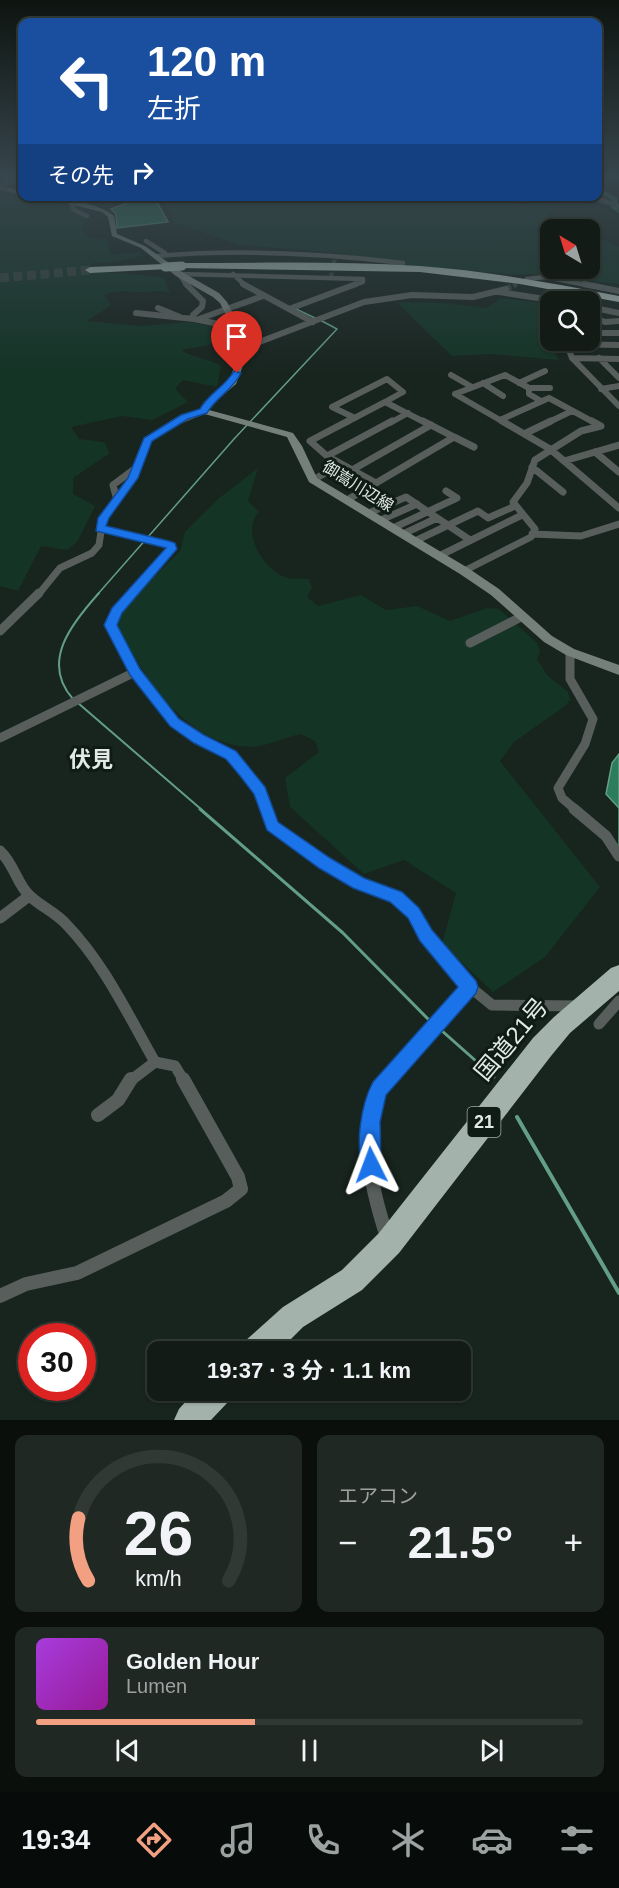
<!DOCTYPE html>
<html lang="ja">
<meta charset="utf-8">
<style>
body{margin:0;font-family:Helvetica,"Noto Sans JP",sans-serif;background:#1f2823;color:#f1f3f6;height:100vh;display:flex;flex-direction:column;font-size:22px;white-space:nowrap}
*{box-sizing:border-box;margin:0}
p{font-size:20px;color:#9ca1a1}
.icon{flex:none;width:33px;height:33px;fill:none;stroke:currentColor;stroke-width:2;stroke-linecap:round;stroke-linejoin:round}
.map{position:relative;height:1420px;overflow:hidden}
.drawer{display:flex;flex-direction:column;gap:15px;padding:15px;background:#0a0f0c;flex:1}
.drawer>*{flex:none}
.guide{position:absolute;left:18px;top:18px;width:584px;height:183px;border-radius:12px;box-shadow:0 2px 4px #0004,0 0 0 2px #313935;background:#1a4fa0;color:#fff;overflow:hidden}
.needle{width:39px;rotate:322deg}
.controls{position:absolute;left:540px;top:219px;display:grid;gap:12px}
.controls a{display:grid;place-items:center;width:60px;height:60px;border-radius:12px;background:#121b16;box-shadow:0 2px 4px #0004,0 0 0 2px #313935;font-size:30px}
.speed{position:absolute;left:18px;top:1323px;display:flex;gap:12px;font-size:30px;font-weight:700;text-align:center}
.speed>*{display:grid;place-content:center;width:78px;height:78px;border-radius:50%;background:#121b16;box-shadow:0 2px 4px #0004,0 0 0 2px #313935;line-height:1}
.speed .limit{border:9px solid #d22;background:#fff;color:#111}
.pin{position:absolute;display:grid;place-items:center;width:51px;height:51px;color:#fff;margin:-62px -26px;border-radius:50% 50% 50% 0;rotate:-45deg;box-shadow:0 0 6px #0007}
.pin .icon{rotate:45deg}
.me{position:absolute;width:66px;margin:-33px;rotate:357deg;stroke-linejoin:round;filter:drop-shadow(0 0 4px #0008)}
.turn{display:flex;align-items:center;gap:21px;height:126px;padding:0 30px;font-size:27px}
.turn .icon{width:78px;height:78px;stroke-width:2.5}
.turn b{display:block;font-size:42px;line-height:51px}
.then{display:flex;align-items:center;height:57px;padding:0 30px;background:#0003;gap:12px;font-size:22px}
.big{font-size:45px;font-weight:700;line-height:1.1}
.drawer .widget{flex:1;display:flex;flex-direction:column;justify-content:center;gap:9px;min-width:0;padding:0 21px;border-radius:12px;background:#1f2823}
.drawer .dial{align-items:center;gap:0}
.dial svg{height:156px;overflow:visible;fill:none;stroke:#313935;stroke-width:7;stroke-linecap:round;text-anchor:middle}
.dial text{fill:#f1f3f6;stroke:none}
.song{display:flex;align-items:center;gap:18px}
.cover{width:72px;height:72px;border-radius:9px;background:linear-gradient(135deg,hsl(280 70% 55%),hsl(300 70% 35%))}
.played{height:6px;border-radius:3px;background:linear-gradient(90deg,#f2a081 40%,#313935 40%)}
.keys{display:flex;justify-content:space-around;direction:ltr}
.heat{display:flex;justify-content:space-between;align-items:center;font-size:33px;direction:ltr}
.drawer .tiles{flex:1;display:grid;gap:15px;grid-template-columns:1fr 1fr}
.widget:last-child{grid-column:span 2}
.trip{position:absolute;left:147px;top:1341px;width:324px;height:60px;border-radius:12px;background:#121b16;box-shadow:0 2px 4px #0004,0 0 0 2px #313935;font-weight:700;line-height:60px;text-align:center}
.tab-bar{display:flex;height:96px;justify-content:space-around;align-items:center;background:#070b09;color:#9ca1a1}
.tab-bar .icon{width:42px;height:42px}
.tab-bar .active{color:#f2a081}
.tab-bar b{font-size:27px;color:#f1f3f6}
.map>svg:first-child{display:block}
.green{fill:#143426}
.water{fill:#2d7d5d;stroke:#639e86;stroke-width:1.5}
.lines{fill:none;stroke-linecap:round;stroke-linejoin:round}
.stream-far3{stroke:#639e86;stroke-width:1.5}
.stream-far2{stroke:#639e86;stroke-width:2}
.stream-far1{stroke:#639e86;stroke-width:3}
.stream{stroke:#639e86;stroke-width:4}
.river{fill:#2d7d5d;fill-rule:evenodd}
.street-tunnel-far1{stroke:#36423c;stroke-width:4.5;stroke-dasharray:4.5 2;stroke-linecap:butt}
.street-tunnel{stroke:#36423c;stroke-width:6;stroke-dasharray:6 3;stroke-linecap:butt}
.highway-tunnel{stroke:#36423c;stroke-width:9;stroke-dasharray:9 4.5;stroke-linecap:butt}
.street-far5{stroke:#585e5b;stroke-width:4.5}
.street-far4{stroke:#585e5b;stroke-width:6}
.street-far3{stroke:#585e5b;stroke-width:7}
.street-far2{stroke:#585e5b;stroke-width:9}
.street-far1{stroke:#585e5b;stroke-width:11}
.street{stroke:#585e5b;stroke-width:14}
.secondary{fill:#76807b;fill-rule:evenodd}
.highway{fill:#a3b3ab;fill-rule:evenodd}
.highway-bridge{stroke:#a3b3ab;stroke-width:9}
.route{fill:#1a73e8;stroke:#114b97;stroke-width:1.5}
.labels{text-anchor:middle;dominant-baseline:central;stroke-width:6;stroke-linejoin:round;paint-order:stroke}
.far-street-label{font-size:16px;fill:#e2eae6;stroke:#0f1b15}
.shield{fill:#0f1b15;stroke:#a3aca7;stroke-width:1.5}
.shield-label{font-size:18px;font-weight:bold;fill:#e2eae6}
.quarter-label{font-size:22px;font-weight:bold;fill:#e2eae6;stroke:#0f1b15}
.near-street-label{font-size:24px;fill:#e2eae6;stroke:#0f1b15}
</style>
<div class="map">
<svg width="619" height="1420" viewBox="0 0 619 1420">
<rect width="100%" height="100%" fill="#18241e"/>
<path class="green" d="M 0,190 L 66,204 L 73,212 L 87,218 L 88,221 L 81,228 L 89,238 L 107,239 L 111,255 L 140,252 L 141,256 L 114,262 L 92,263 L 86,270 L 163,277 L 170,293 C 159,289 153,292 142,292 C 127,292 118,289 104,295 L 111,305 L 87,321 L 142,326 L 189,322 L 229,330 L 235,340 L 181,350 C 194,358 207,358 221,366 L 217,387 L 183,380 L 175,389 L 188,402 L 152,420 L 122,416 L 71,427 L 79,439 L 104,442 L 110,453 L 73,478 L 73,494 L 95,506 L 77,542 L 67,550 L 41,546 L 18,591 L 0,586 Z
M 484,196 L 522,205 L 545,197 L 558,197 C 558,207 547,212 546,223 L 575,229 L 550,230 L 550,268 L 590,268 L 590,234 L 619,247 L 619,284 L 531,274 L 515,275 L 396,265 L 339,253 L 240,245 L 174,223 L 162,197 Z
M 501,298 L 550,304 L 550,332 L 544,337 L 559,360 L 492,354 L 452,356 L 396,302 L 445,303 L 487,308 Z
M 258,468 L 248,501 L 259,512 C 240,531 263,569 285,577 C 292,580 301,578 309,579 L 312,588 L 307,597 L 318,606 L 361,595 L 386,610 L 417,606 L 450,621 L 487,608 L 499,609 L 537,643 L 540,651 L 537,659 L 548,676 L 568,692 L 570,700 L 565,706 L 514,742 L 500,761 L 600,887 L 545,957 L 493,992 L 442,944 L 456,893 L 404,860 L 364,874 L 290,807 L 285,778 L 319,752 L 315,741 L 300,734 C 287,737 263,747 251,747 C 185,745 144,677 117,625 L 126,605 L 180,551 L 185,532 L 218,499 Z"/>
<path class="water" d="M 156,200 L 168,222 L 117,228 L 116,214 L 111,209 L 127,203 Z
M 619,754 L 619,846 L 619,808 L 606,794 L 612,763 Z"/>
<g class="lines">
<path class="stream-far3" d="M 296,309 L 315,318
M 97,595 L 234,439 L 337,329 L 320,320"/>
<path class="stream-far2" d="M 73,699 C 40,662 72,623 99,593
M 78,703 L 202,810"/>
<path class="stream-far1" d="M 200,809 L 343,933 L 429,1020
M 441,1030 L 494,1077"/>
<path class="stream" d="M 517,1117 L 619,1293"/>
<path class="river" d="M 597,187 L 617,198 L 619,213 L 611,208 L 612,200 L 597,192 Z"/>
<path class="street-tunnel-far1" d="M 331,277 L 335,258
M 513,286 L 527,279"/>
<path class="street-tunnel" d="M 506,289 L 516,284"/>
<path class="highway-tunnel" d="M 0,278 L 90,270"/>
<path class="street-far5" d="M 597,180 L 619,177
M 1,188 L 10,181 L 22,179
M 589,196 L 619,206
M 71,203 L 74,210 L 87,216
M 146,241 L 165,253
M 157,256 C 240,249 321,253 403,263
M 179,274 L 363,279 L 363,282 L 352,286
M 179,274 L 187,286
M 233,274 L 246,286
M 527,279 L 545,277 L 592,286"/>
<path class="street-far4" d="M 186,284 L 203,301 L 202,307 L 193,315 L 194,319 L 238,328
M 243,284 L 313,322
M 584,284 L 619,291
M 499,292 L 564,302
M 590,307 L 619,313
M 158,308 L 180,317
M 289,309 L 356,284
M 136,313 L 194,319
M 590,316 L 605,322 L 619,321
M 199,319 L 263,296
M 590,333 L 619,333
M 565,340 L 572,358 L 619,406
M 567,344 L 619,345
M 246,347 L 364,302 L 412,295 L 473,297 L 506,289
M 572,358 L 619,359
M 599,358 L 619,378
M 451,375 L 472,387
M 483,383 L 503,396
M 519,383 L 545,371
M 529,388 L 550,388
M 601,389 L 619,386
M 455,394 L 505,423
M 455,394 L 505,375 L 529,388 L 529,394 L 541,401
M 355,418 L 332,407 L 387,379 L 403,392 L 385,402
M 500,420 L 549,398 L 595,423
M 175,423 L 204,411
M 345,423 L 385,402 L 426,423
M 390,423 L 408,413
M 547,423 L 572,411"/>
<path class="street-far3" d="M 348,421 L 310,441 L 327,456 L 376,483
M 502,421 L 550,449 L 619,508
M 524,434 L 551,421
M 454,437 L 474,447
M 595,452 L 619,472
M 327,456 L 392,421
M 564,461 L 619,445
M 532,467 L 563,492
M 352,470 L 431,425
M 313,480 L 341,464
M 376,483 L 454,437 L 423,421
M 117,500 L 113,485 L 137,467
M 347,500 L 376,483
M 369,513 L 406,497 L 470,540
M 381,520 L 417,504
M 100,528 L 171,545 L 171,549 L 131,595
M 393,528 L 457,498 L 446,491
M 403,534 L 437,518
M 532,534 L 581,536 L 619,524
M 415,541 L 478,511 L 488,518 L 515,506
M 439,556 L 522,515
M 464,571 L 531,537 L 535,529 L 513,502 L 527,483 L 535,460 L 581,431 L 601,426 L 592,421
M 38,595 L 60,568 L 92,553 L 99,545 L 103,518 L 133,478 L 147,440 L 177,421"/>
<path class="street-far2" d="M 133,593 L 117,611 L 111,625 C 129,659 147,692 174,721 C 189,736 211,743 229,754 C 246,765 260,791 267,810
M 0,631 L 39,593
M 470,643 L 521,617
M 570,652 L 570,679 L 593,719 L 585,744 L 558,788 L 562,798 L 576,810
M 0,738 L 135,672"/>
<path class="street-far1" d="M 266,809 L 272,826 L 307,853 L 358,883 L 396,897 L 413,913 L 426,936 L 470,987 L 492,1005 L 578,1006
M 574,809 L 606,836 L 619,856
M 0,851 C 15,865 17,885 30,896 C 40,906 55,912 66,924 C 104,963 128,1015 155,1062 L 175,1066 L 184,1081
M 0,918 L 29,896
M 599,1024 L 619,1001
M 130,1081 L 155,1062
M 385,1081 L 470,987"/>
<path class="street" d="M 387,1079 C 352,1118 373,1194 387,1237
M 98,1115 L 118,1100 L 131,1079
M 0,1296 L 26,1284 L 77,1273 L 226,1201 L 241,1189 L 238,1177 L 183,1079"/>
<path class="secondary" d="M 0,186 L 22,191 L 22,195 L 0,190 Z
M 36,196 C 55,196 100,203 114,216 L 117,234 L 145,246 L 182,272 L 219,293 L 227,302 L 250,347 L 236,384 L 211,405 L 209,410 L 293,433 L 302,446 L 317,478 L 468,568 L 499,589 L 552,636 L 574,649 L 619,665 L 619,675 L 566,655 L 544,642 L 491,595 L 460,574 L 309,482 L 287,437 L 201,413 L 199,411 L 204,402 L 228,383 L 242,347 L 220,303 L 213,297 L 176,276 L 141,248 L 112,236 L 108,217 L 102,212 Z"/>
<path class="highway" d="M 182,263 C 261,263 341,261 420,266 C 487,271 553,283 619,296 L 619,302 L 520,284 L 420,272 L 179,268 L 177,266 Z
M 165,264 L 170,267 L 168,269 L 90,273 L 85,270 L 90,267 Z
M 619,965 L 619,991 L 570,1033 L 551,1056 L 399,1253 L 362,1290 L 303,1327 L 278,1352 L 241,1352 L 245,1341 L 283,1307 L 342,1270 L 379,1233 L 533,1038 L 554,1017 L 611,968 Z
M 196,1390 L 233,1390 L 229,1401 L 211,1420 L 174,1420 L 179,1409 Z"/>
<path class="highway-bridge" d="M 165,267 L 182,266"/>
</g>
<linearGradient id="sky" x2="0" y2="1"><stop stop-color="#0d1410"/><stop offset="0.47" stop-color="#37454c"/><stop offset="1" stop-color="#37454c" stop-opacity="0"/></linearGradient>
<rect width="619" height="375" fill="url(#sky)"/>
<path class="route" d="M 234,371 L 241,373 C 233,390 216,397 207,413 L 188,419 L 152,441 L 138,478 L 109,518 L 106,526 L 169,541 L 175,543 L 177,549 L 122,613 L 117,625 L 140,669 L 179,719 L 204,735 L 236,751 L 265,787 L 278,822 L 330,858 L 364,878 L 402,892 L 419,908 L 432,930 L 476,981 L 478,987 L 476,993 L 386,1095 L 380,1122 L 381,1165 L 378,1172 L 371,1175 L 364,1172 C 354,1148 361,1104 373,1082 L 458,987 L 420,941 L 408,918 L 390,902 L 353,888 L 319,868 L 267,830 L 254,794 L 241,777 L 226,759 L 194,743 L 170,726 L 130,675 L 104,625 L 112,608 L 166,548 L 96,531 L 98,518 L 128,478 L 144,438 L 181,415 L 200,409 C 208,394 225,387 234,371 Z"/>
<g class="labels">
<g class="far-street-label">
<text transform="translate(358 486) rotate(32)">御嵩川辺線</text>
</g>
<rect class="shield" x="467.5" y="1107" width="33" height="30" rx="4.5"/>
<g class="shield-label">
<text x="484" y="1122">21</text>
</g>
<g class="quarter-label">
<text x="91" y="759">伏見</text>
</g>
<g class="near-street-label">
<text transform="translate(511 1039) rotate(-50)">国道21号</text>
</g>
</g>
</svg>
<div class="controls">
<a><svg class="needle" viewBox="-14 -14 28 28"><path d="M0-13l5 13h-10z" fill="#e53935"/><path d="M0 13l5-13h-10z" fill="#9ca1a1"/></svg></a>
<a><svg class="icon" aria-label="search" viewBox="0 0 24 24"><circle cx="10" cy="10" r="6"/><path d="M15 15l6 6"/></svg></a>
</div>
<div class="speed"><div class="limit">30</div></div>
<div class="pin" style="left:237px;top:373px;background:#d93025"><svg class="icon" aria-label="arrive" viewBox="0 0 24 24"><path d="M6 21V4h12l-3 4 3 4H6"/></svg></div>
<svg class="me" style="left:371px;top:1165px" viewBox="-20 -20 40 40"><path d="M0-17L14 15 0 8-14 15z" fill="#1a73e8" stroke="#fff" stroke-width="4"/></svg>
<div class="trip">19:37 · 3 分 · 1.1 km</div>
<div class="guide">
<div class="turn"><svg class="icon" aria-label="left" viewBox="0 0 24 24"><path d="M17 20v-9H6M10 6l-5 5 5 5"/></svg><div><b>120 m</b>左折</div></div>
<div class="then">その先<svg class="icon" aria-label="right" viewBox="0 0 24 24"><path d="M7 20v-9h11M14 6l5 5-5 5"/></svg></div>
</div>
</div>
<section class="drawer">
<div class="tiles">
<div class="widget dial"><svg viewBox="0 0 100 80">
<path d="M14 69A42 42 0 1 1 86 69"/>
<path d="M14 69A42 42 0 0 1 9 37" stroke="#f2a081"/>
<text x="50" y="56" font-size="32" font-weight="700">26</text>
<text x="50" y="72" font-size="11">km/h</text>
</svg></div>
<div class="widget"><p>エアコン</p>
<div class="heat"><a>−</a><b class="big">21.5°</b><a>+</a></div>
</div>
<div class="widget">
<div class="song"><i class="cover"></i><div><b>Golden Hour</b><p>Lumen</p></div></div>
<div class="played"></div>
<div class="keys"><svg class="icon" aria-label="previous" viewBox="0 0 24 24"><path d="M18 5L8 12l10 7zM5 5v14"/></svg><svg class="icon" aria-label="pause" viewBox="0 0 24 24"><path d="M8 5v14M16 5v14"/></svg><svg class="icon" aria-label="next" viewBox="0 0 24 24"><path d="M6 5l10 7-10 7zM19 5v14"/></svg></div>
</div>
</div>
</section>
<nav class="tab-bar">
<b>19:34</b>
<svg class="icon active" aria-label="directions" viewBox="0 0 24 24"><path d="M12 3l9 9-9 9-9-9zM9 14v-3h6M13 9l2 2-2 2"/></svg>
<svg class="icon" aria-label="music" viewBox="0 0 24 24"><path d="M9 18V5l10-2v13"/><circle cx="6" cy="18" r="3"/><circle cx="16" cy="16" r="3"/></svg>
<svg class="icon" aria-label="phone" viewBox="0 0 24 24"><path d="M5 4h4l2 5-3 2q2 4 5 5l2-3 5 2v4C11 20 4 13 5 4z"/></svg>
<svg class="icon" aria-label="climate" viewBox="0 0 24 24"><path d="M12 3v18M4 7l16 10M4 17L20 7"/></svg>
<svg class="icon" aria-label="car" viewBox="0 0 24 24"><path d="M5 17H2v-5l4-1 3-4h7l3 4 3 1v5h-3M9 17h6M6 11h13"/><circle cx="7" cy="17" r="2"/><circle cx="17" cy="17" r="2"/></svg>
<svg class="icon" aria-label="filters" viewBox="0 0 24 24"><path d="M4 7h16M4 17h16"/><circle cx="9" cy="7" r="2"/><circle cx="15" cy="17" r="2"/></svg>
</nav>
